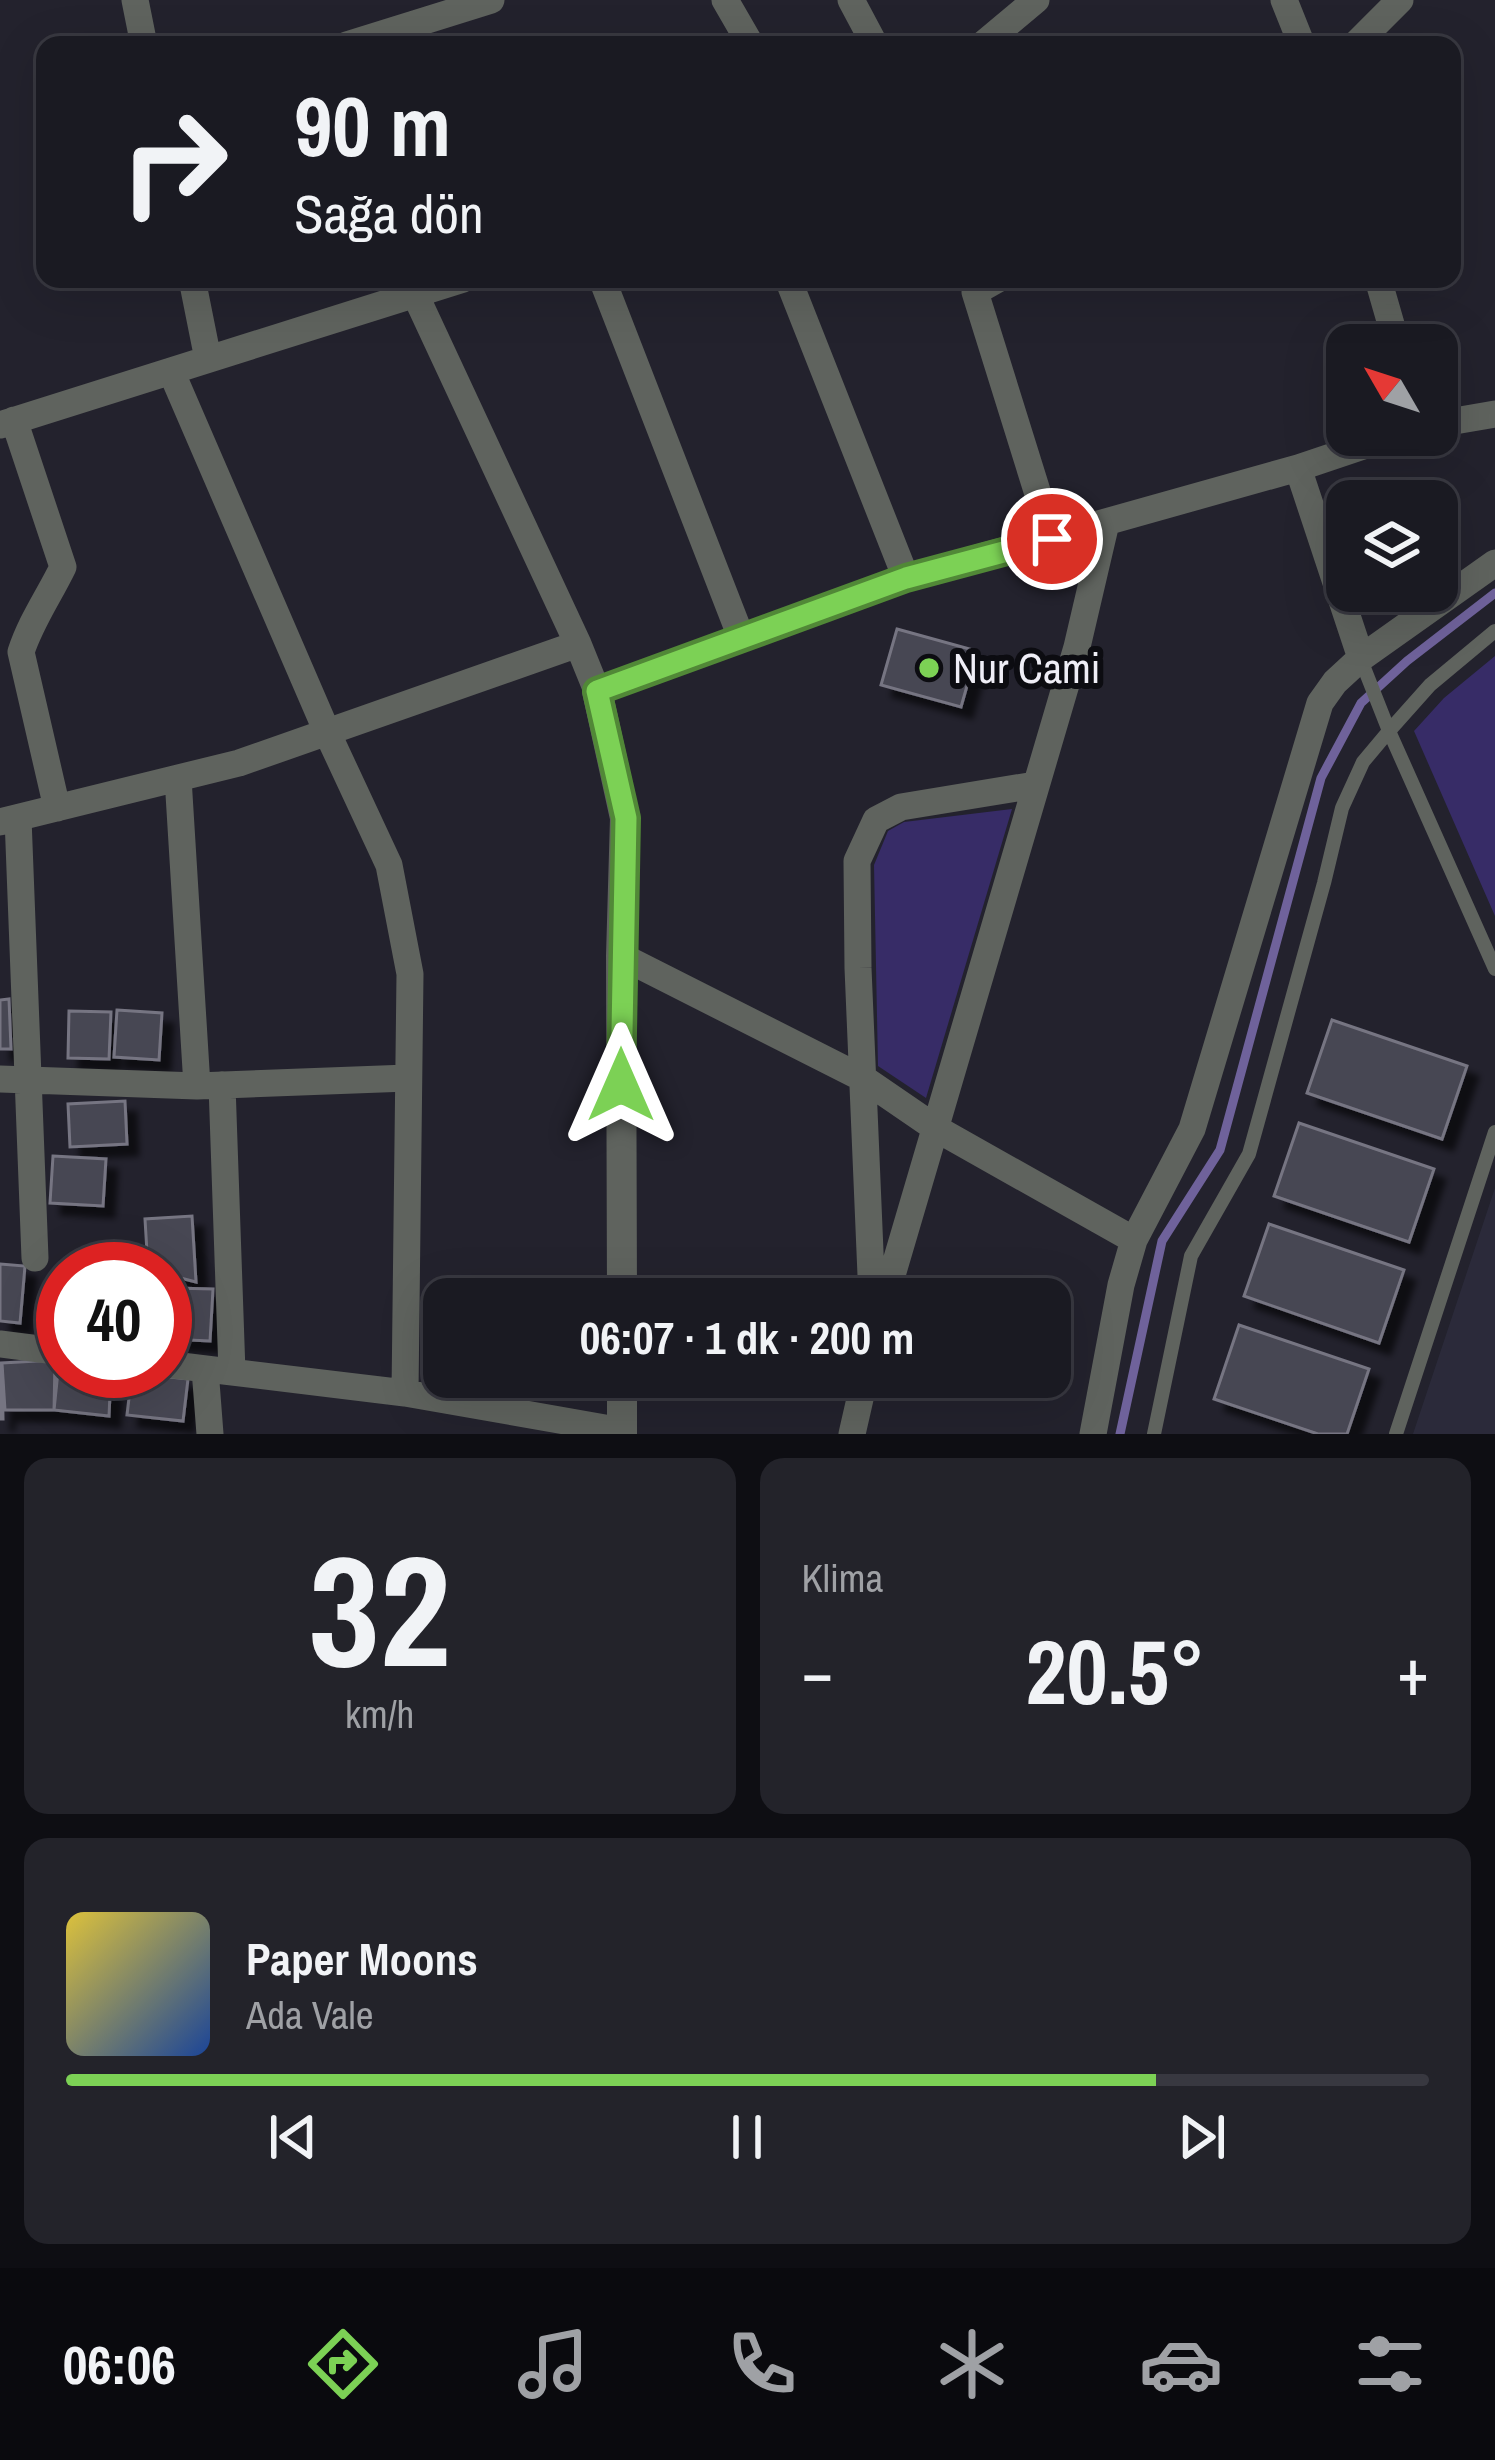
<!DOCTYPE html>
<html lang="tr">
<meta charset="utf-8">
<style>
body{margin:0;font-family:"Archivo Narrow",sans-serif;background:#23232a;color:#f1f3f6;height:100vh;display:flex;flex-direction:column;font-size:45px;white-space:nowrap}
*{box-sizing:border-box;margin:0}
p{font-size:39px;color:#9fa1a5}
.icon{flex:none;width:66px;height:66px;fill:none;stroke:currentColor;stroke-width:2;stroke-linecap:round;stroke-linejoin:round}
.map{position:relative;height:1434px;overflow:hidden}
.details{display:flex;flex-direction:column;gap:24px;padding:24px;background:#0e0e13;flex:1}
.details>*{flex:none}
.hud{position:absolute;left:36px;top:36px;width:1425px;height:252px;border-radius:24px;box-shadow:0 12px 48px #0002,0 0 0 3px #383840;background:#1a1a22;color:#f1f3f6;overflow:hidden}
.needle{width:78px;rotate:309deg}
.tools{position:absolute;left:1326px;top:324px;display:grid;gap:24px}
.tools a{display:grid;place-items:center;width:132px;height:132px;border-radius:24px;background:#1a1a22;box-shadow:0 12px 48px #0002,0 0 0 3px #383840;font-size:60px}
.speed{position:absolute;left:36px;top:1242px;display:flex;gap:24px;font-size:60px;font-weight:700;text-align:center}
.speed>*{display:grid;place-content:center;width:156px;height:156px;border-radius:50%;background:#1a1a22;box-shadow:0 12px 48px #0002,0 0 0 3px #383840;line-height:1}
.speed .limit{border:18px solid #d22;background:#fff;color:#111}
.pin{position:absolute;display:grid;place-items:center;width:102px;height:102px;color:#fff;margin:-51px;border:6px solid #fff;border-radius:50%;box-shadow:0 3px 12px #0007}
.me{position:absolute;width:132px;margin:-66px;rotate:0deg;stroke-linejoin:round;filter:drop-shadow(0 0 9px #0008)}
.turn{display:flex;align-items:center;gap:42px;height:252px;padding:0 60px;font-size:54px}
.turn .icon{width:156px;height:156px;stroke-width:2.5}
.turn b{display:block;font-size:84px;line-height:102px}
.big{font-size:90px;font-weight:700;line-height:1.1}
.details .widget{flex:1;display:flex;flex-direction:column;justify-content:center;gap:18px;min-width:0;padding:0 42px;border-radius:24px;background:#23232a}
.details .dial{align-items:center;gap:0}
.dial b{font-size:156px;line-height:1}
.song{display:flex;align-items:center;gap:36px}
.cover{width:144px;height:144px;border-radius:18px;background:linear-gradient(135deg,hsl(50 70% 55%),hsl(220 70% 35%))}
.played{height:12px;border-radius:6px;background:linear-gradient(90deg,#7cd155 80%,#383840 80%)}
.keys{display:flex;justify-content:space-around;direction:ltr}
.heat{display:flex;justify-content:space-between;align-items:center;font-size:66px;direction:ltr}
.details .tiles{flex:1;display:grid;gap:24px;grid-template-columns:1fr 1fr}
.widget:last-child{grid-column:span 2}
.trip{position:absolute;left:423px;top:1278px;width:648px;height:120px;border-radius:24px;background:#1a1a22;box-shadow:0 12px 48px #0002,0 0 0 3px #383840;font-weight:700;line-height:120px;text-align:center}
.dock{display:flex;height:192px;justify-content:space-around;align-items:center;background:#0a0a0e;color:#9fa1a5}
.dock .icon{width:84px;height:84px}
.dock .active{color:#7cd155}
.dock b{font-size:54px;color:#f1f3f6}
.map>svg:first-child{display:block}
.built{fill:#2b2a3a}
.green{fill:#372c67}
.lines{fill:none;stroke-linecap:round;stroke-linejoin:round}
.stream{stroke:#6f629b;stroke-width:9}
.building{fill:#474652;stroke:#767582;stroke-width:3;filter:url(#shadow)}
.service{stroke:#5f635e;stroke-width:14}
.minor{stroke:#5f635e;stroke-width:27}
.tertiary{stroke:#5f635e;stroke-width:30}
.route-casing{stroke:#518837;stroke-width:30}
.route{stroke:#7cd155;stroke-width:21}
.poi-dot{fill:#7cd155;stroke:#0c0c11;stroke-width:4.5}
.labels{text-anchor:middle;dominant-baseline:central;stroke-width:12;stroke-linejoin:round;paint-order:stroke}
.poi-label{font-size:42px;fill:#efeef6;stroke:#0c0c11;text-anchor:start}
</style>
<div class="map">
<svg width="1495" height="1434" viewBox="0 0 1495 1434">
<defs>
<filter id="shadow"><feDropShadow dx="11" dy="11" stdDeviation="3" flood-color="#0009"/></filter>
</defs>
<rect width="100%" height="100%" fill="#23222d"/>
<path class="built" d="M 1495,1188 L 1495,1434 L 1413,1434 Z"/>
<path class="green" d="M 1495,656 L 1495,916 L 1414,731 L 1444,698 Z
M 1012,809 L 926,1098 L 878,1066 L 874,865 L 888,831 L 904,822 Z"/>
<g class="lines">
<path class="stream" d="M 1120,1434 L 1162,1241 L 1220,1150 L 1321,778 L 1361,703 L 1407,661 L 1495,593"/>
</g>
<path class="building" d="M 897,629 L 977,651 L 961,707 L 881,685 Z
M 9,999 L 11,1049 L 0,1049 L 0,1000 Z
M 117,1010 L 162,1013 L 159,1060 L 114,1057 Z
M 69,1011 L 111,1012 L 109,1059 L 68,1058 Z
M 1332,1020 L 1467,1066 L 1442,1139 L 1307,1093 Z
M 125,1101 L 127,1144 L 70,1147 L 68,1104 Z
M 1299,1123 L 1434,1169 L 1409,1242 L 1274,1196 Z
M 53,1156 L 106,1159 L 103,1206 L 50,1203 Z
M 192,1216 L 196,1282 L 165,1274 L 165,1269 L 148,1269 L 145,1219 Z
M 1269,1224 L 1404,1270 L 1379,1343 L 1244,1296 Z
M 0,1264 L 25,1266 L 20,1323 L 0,1321 Z
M 58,1272 L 63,1273 L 63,1328 L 50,1326 Z
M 171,1288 L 213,1289 L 210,1341 L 168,1339 Z
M 1239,1325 L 1369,1369 L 1347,1434 L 1318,1434 L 1214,1399 Z
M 55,1360 L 54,1410 L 5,1410 L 2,1363 Z
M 59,1362 L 63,1362 L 63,1371 L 111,1371 L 109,1416 L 54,1410 Z
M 0,1363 L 2,1363 L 3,1419 L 0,1419 Z
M 132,1373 L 188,1379 L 183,1421 L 127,1415 Z"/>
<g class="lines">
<path class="service" d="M 1361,660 L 1389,731 L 1495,969
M 1154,1434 L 1191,1256 L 1249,1154 L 1324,883 L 1342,808 L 1363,762 L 1389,731 L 1430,685 L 1495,631
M 1396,1434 L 1495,1132"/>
<path class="minor" d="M 135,0 L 144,45
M 725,0 L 751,45
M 851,0 L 875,45
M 1284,0 L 1302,45
M 347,45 L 491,0
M 982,45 L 1036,0
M 1355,45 L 1400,0
M 192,279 L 208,359
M 408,279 L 578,644 L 597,691 L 906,578 L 1298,468 L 1396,435
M 602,279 L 741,637
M 788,279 L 906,578
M 998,279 L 975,292 L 1052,539
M 1378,279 L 1397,345
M 171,371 L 327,732 L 389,865 L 410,974 L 405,1393
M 14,420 L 63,567 C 49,596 31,621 21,652 L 57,808
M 1437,424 L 1495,414
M 0,425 L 463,279
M 1361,658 L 1495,563
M 178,778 L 197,1086 L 408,1078
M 18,818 L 35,1258
M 0,822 L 239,763 L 578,644
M 621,956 L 864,1079 L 937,1129 L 1134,1240
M 0,1079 L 197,1086
M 222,1085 L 232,1372
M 872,1299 L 858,968 L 857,861 L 876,820 L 901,807 L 1035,785
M 885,1299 L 1077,647 L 1106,523
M 0,1344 L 63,1352
M 165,1364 L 405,1393 L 622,1431
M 205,1369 L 210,1434
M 852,1434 L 865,1377
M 1093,1434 L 1121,1285 L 1134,1240 L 1192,1129 L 1320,703 L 1335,682 L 1361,658 L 1298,468"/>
<path class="tertiary" d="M 597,691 L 625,818 L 621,956 L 622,1299
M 622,1377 L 622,1434"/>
</g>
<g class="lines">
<g class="route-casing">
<path id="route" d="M 621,1085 L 626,818 L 597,691 L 906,578 L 1052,539"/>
</g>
<use href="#route" class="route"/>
</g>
<circle class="poi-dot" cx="929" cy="668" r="12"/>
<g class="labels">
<g class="poi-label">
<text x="953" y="668">Nur Cami</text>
</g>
</g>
</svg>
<div class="tools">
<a><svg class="needle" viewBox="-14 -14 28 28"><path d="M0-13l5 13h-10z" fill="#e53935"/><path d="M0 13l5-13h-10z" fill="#9fa1a5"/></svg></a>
<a><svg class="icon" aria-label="layers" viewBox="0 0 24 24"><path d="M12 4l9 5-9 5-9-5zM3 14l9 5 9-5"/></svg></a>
</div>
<div class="speed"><div class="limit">40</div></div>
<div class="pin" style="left:1052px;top:539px;background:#d93025"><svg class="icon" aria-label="arrive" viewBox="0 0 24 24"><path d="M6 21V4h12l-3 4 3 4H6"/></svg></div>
<svg class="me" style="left:621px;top:1085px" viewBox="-20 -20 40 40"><path d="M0-17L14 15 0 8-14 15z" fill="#7cd155" stroke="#fff" stroke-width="4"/></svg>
<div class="trip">06:07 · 1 dk · 200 m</div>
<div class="hud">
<div class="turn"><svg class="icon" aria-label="right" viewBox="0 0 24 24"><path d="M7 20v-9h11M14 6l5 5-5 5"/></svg><div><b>90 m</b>Sağa dön</div></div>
</div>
</div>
<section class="details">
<div class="tiles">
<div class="widget dial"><b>32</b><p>km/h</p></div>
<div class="widget"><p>Klima</p>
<div class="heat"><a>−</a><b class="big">20.5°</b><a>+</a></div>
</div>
<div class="widget">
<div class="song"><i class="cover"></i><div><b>Paper Moons</b><p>Ada Vale</p></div></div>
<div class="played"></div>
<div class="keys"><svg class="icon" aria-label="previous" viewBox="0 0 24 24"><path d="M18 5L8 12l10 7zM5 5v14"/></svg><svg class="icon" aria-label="pause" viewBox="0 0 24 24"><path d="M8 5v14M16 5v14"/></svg><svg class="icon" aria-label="next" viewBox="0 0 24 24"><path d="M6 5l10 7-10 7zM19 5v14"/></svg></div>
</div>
</div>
</section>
<nav class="dock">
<b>06:06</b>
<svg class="icon active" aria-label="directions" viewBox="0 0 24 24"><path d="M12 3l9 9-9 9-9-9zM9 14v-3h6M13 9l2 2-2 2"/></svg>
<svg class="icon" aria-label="music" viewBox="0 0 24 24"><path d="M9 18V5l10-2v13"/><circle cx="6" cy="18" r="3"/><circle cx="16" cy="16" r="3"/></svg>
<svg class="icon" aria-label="phone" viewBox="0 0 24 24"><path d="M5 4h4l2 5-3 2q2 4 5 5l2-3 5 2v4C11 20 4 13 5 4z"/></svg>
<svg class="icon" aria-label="climate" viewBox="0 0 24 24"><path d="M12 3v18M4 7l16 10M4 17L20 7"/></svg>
<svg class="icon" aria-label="car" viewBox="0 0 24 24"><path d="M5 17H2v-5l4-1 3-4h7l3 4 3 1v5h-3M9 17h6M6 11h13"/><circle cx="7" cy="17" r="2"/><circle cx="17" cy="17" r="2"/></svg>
<svg class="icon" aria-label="filters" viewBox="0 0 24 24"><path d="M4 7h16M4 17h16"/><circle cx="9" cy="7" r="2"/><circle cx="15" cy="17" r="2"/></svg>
</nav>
